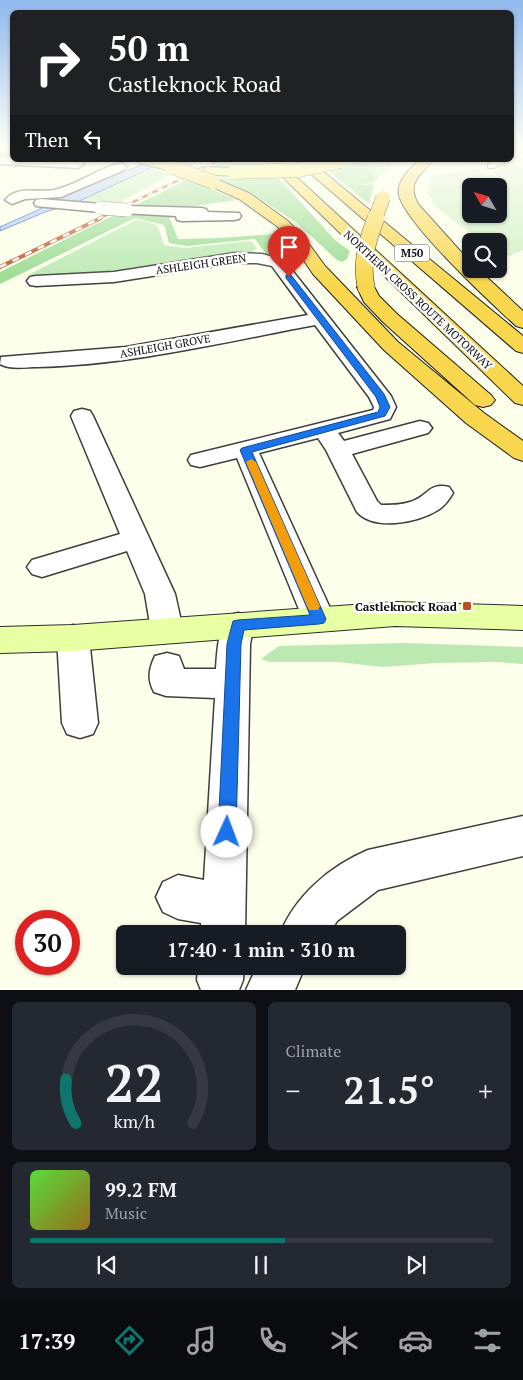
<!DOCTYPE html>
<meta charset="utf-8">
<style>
body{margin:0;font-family:"PT Serif",serif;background:#242831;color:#f1f3f6;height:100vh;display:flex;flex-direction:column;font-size:19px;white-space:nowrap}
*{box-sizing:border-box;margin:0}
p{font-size:16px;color:#9ea1a6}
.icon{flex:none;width:28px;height:28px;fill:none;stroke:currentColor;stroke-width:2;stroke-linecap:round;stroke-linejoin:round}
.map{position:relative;height:990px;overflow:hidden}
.side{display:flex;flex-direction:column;gap:12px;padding:12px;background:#0d0f14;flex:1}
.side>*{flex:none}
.top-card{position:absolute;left:10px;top:10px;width:504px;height:152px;border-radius:8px;box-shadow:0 1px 4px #0004;background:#202124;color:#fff;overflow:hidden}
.needle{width:32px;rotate:309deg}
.controls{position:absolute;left:462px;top:178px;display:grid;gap:10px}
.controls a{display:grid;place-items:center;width:45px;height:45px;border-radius:8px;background:#171b24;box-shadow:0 1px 4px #0004;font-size:25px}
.speed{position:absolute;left:15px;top:910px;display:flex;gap:10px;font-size:25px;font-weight:700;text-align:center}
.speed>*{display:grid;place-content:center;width:65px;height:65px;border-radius:50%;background:#171b24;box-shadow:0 1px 4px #0004;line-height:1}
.speed .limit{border:8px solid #d22;background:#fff;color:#111}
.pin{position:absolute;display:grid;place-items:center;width:42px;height:42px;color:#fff;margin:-51px -21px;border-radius:50% 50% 50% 0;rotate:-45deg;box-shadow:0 0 5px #0007}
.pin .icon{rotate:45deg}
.me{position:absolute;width:55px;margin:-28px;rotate:2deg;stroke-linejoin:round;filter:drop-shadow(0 0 4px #0008)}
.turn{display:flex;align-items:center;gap:18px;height:105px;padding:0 15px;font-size:22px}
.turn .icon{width:65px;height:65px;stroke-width:2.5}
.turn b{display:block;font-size:35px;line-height:42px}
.then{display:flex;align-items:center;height:48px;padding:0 15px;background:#0003;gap:10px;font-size:19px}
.big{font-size:38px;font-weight:700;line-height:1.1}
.side .tile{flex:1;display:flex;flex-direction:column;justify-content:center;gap:8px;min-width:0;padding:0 18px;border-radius:8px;background:#242831}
.side .dial{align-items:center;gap:0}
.dial svg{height:130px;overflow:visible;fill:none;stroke:#363941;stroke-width:7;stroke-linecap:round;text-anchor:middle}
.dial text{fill:#f1f3f6;stroke:none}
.song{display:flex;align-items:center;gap:15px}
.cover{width:60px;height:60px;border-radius:8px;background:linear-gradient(135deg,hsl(110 70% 55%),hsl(40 70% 35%))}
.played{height:5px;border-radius:2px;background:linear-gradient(90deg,#0f766e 55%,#363941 55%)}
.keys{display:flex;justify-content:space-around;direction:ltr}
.heat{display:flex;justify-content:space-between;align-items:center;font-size:28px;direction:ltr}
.side .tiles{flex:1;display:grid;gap:12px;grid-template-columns:1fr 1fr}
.tile:last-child{grid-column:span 2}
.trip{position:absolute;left:116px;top:925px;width:290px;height:50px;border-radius:8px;background:#171b24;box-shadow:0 1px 4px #0004;font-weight:700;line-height:50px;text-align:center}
.menu{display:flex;height:80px;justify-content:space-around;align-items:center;background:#090b0e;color:#9ea1a6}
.menu .icon{width:35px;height:35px}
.menu .selected{color:#0f766e}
.menu b{font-size:22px;color:#f1f3f6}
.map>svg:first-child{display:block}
.green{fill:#bce9b2}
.forest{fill:#99db91}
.pitch{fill:#d2f0c4;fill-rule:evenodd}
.water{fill:#acc1f8;stroke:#325ad0}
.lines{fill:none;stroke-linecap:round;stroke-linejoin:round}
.pedestrian-casing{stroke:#3e3e3e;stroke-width:2}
.minor-casing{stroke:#3e3e3e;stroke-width:3}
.secondary-casing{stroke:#2d2d2d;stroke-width:2}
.trunk-casing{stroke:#1c1c1c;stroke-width:2}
.motorway-casing{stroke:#1c1c1c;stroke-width:2}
.pedestrian{fill:#fff;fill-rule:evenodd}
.minor{fill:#fff;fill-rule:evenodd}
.secondary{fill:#e9ffa4;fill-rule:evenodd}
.trunk{fill:#f2ea55;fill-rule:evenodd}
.motorway{fill:#f8d74e;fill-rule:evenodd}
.rail-far1-casing{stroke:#be4f20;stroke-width:2.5}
.rail-casing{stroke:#be4f20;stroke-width:4}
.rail-far1{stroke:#fff;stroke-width:2;stroke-dasharray:5.5;stroke-linecap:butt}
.rail{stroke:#fff;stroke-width:2.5;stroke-dasharray:7;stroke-linecap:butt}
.minor-bridge-casing{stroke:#3e3e3e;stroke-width:14;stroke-linecap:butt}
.trunk-bridge-casing{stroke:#1c1c1c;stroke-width:15;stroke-linecap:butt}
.motorway-bridge-far1-casing{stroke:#1c1c1c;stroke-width:15;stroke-linecap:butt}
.motorway-bridge-casing{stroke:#1c1c1c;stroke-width:18;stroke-linecap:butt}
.minor-bridge{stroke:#fff;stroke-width:13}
.trunk-bridge{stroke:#f2ea55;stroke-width:14}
.motorway-bridge-far1{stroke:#f8d74e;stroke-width:14}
.motorway-bridge{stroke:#f8d74e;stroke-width:17}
.route{fill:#1a73e8;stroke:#114b97}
.slow{fill:#f59e0b}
.poi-dot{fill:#be4f20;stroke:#fff;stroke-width:2}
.labels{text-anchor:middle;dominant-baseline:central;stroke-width:5;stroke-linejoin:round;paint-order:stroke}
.shield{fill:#fff;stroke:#545454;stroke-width:1}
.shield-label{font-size:11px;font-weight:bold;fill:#0b0b0b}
.far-street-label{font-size:11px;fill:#0b0b0b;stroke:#fff}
.poi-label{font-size:12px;font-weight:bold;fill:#0b0b0b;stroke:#fff;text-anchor:end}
</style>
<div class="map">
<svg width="523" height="990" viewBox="0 0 523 990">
<rect width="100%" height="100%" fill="#fcffe9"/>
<path class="green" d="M 175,160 L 205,160 L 174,173 L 112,206 L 75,203 L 111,187 L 131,176 Z
M 366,160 L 396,160 L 375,181 Z
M 136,220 L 149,222 L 158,226 L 164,245 L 184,248 L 251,241 L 257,248 L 251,253 L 107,274 L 28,275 Z
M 405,643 L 523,647 L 523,664 L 496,662 L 436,663 L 383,667 L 338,662 L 269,662 L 261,659 L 279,646 Z"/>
<path class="forest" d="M 226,160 L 260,160 L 270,169 L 210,168 Z
M 359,160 L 366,160 L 375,181 L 362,185 L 374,184 L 369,204 L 326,169 Z
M 276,175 L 335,240 L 350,251 L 347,259 L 342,262 L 337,260 L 297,223 L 248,191 L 219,181 L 218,178 Z
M 188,179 L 237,200 L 172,209 L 134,206 Z
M 116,214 L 168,214 L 178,239 L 222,238 L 272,234 L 288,249 L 291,257 L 289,261 L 266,254 L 255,239 L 187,246 L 169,243 L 164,225 L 135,218 L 0,284 L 0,272 Z"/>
<path class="pitch" d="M 523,152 L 523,250 L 504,258 L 499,254 L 499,241 L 481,241 L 437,208 L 427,193 L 431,176 L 474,169 L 488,173 L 502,169 L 497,168 ZM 471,186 L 499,186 L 499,214 L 471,214 Z"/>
<path class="water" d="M 154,160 L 168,160 L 75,203 L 45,212 L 0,231 L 0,227 L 38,210 L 59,197 Z"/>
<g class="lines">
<g class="pedestrian-casing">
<path id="pedestrian" d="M 518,148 L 523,148 L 523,152 L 511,158 L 511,151 Z
M 496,160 L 508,160 L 494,168 L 488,168 L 488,164 Z"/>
</g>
<g class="minor-casing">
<path id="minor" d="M 0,156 L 12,157 L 12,160 L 78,160 L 84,164 L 78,168 L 0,164 Z
M 120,163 L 124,164 L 126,167 L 124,170 L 61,197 L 25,199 L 12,204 L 5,200 C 17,185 38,193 54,190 C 77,185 97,169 120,163 Z
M 41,199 L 100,204 L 105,205 L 107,208 L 105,211 L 100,212 L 36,206 L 34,203 L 36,200 Z
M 127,206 L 201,208 L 206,209 L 208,212 L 239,213 L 241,216 L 239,219 L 234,220 L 182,221 L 177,220 L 176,216 L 122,213 L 120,210 L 122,207 Z
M 235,253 L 262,254 L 284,260 L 391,396 L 396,407 L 390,419 L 338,433 L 344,441 L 420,421 L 428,423 L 432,428 L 428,433 L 352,454 L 377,501 L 381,505 C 391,505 401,505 410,502 C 428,497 428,482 449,487 L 453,493 C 449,500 444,506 438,510 C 417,523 374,531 357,512 L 326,450 L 318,438 L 259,453 L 335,619 L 330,627 L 319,631 L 308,627 L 303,619 L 237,458 L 200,467 L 191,465 L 188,460 L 191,455 L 373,410 L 374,407 L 369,397 L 315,325 C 224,342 131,365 37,367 C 26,367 10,370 0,364 L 1,357 L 126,347 L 308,315 L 272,266 L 257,263 L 235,263 L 114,282 L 36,286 L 30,285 L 27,281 L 30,277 L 36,276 L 114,272 Z
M 82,409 L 90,411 L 93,416 L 175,594 L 183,630 L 178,639 L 167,642 L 156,639 L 151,630 L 145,594 L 127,551 L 42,577 L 32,574 L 27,567 L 32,560 L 120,534 L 71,416 L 74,411 Z
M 238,613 L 249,616 L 254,625 L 250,644 L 245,934 L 201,934 L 201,923 L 178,919 L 163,912 L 156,897 L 163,882 L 178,875 L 204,880 L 215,698 L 166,696 L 154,692 C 147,679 149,669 155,656 L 167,653 L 179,656 L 184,669 L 216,669 C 217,651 218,633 227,616 Z
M 73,625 L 84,629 L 89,638 L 98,723 L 93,734 L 80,738 L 67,734 L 62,723 L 57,638 L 62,629 Z
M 523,816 L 523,856 L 378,890 L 337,921 L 329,934 L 280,934 C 295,896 330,866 368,850 Z
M 198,966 L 244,966 L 243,980 L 239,990 L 201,990 L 197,980 Z
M 257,966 L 305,966 L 295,990 L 246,990 Z"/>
</g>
<g class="secondary-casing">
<path id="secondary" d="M 395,602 L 523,606 L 523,630 L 395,626 L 73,651 L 0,653 L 0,627 L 73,625 Z"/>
</g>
<g class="trunk-casing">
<path id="trunk" d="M 0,147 L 12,147 L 12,153 L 0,153 Z
M 137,160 L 159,160 L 177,164 L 178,167 L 172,171 L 139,163 Z
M 202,167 L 234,168 L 241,172 L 234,176 L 197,174 L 195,171 Z"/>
</g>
<g class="motorway-casing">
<path id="motorway" d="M 265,160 L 278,160 L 523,386 L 523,405 L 515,403 Z
M 295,160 L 309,160 L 523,336 L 523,353 L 516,351 Z
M 419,160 L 433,160 C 421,176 406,181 418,204 L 471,263 L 471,269 L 478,269 L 523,311 L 523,328 L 516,326 C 492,304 405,223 399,195 C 396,181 411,168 419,160 Z
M 213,178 L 249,193 L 288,221 L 306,240 L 325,266 L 398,342 L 484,413 L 523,441 L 523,461 L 514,458 L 466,423 L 384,350 L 313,274 L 294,246 L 278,227 L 239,199 L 208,185 L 206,182 Z
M 366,282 L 372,283 L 379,296 L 397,314 L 491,395 L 495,400 L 491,405 L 483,407 L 475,405 L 383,322 L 364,302 L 357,287 L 360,283 Z"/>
</g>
<use href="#pedestrian" class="pedestrian"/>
<use href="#minor" class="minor"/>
<use href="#secondary" class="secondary"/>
<use href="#trunk" class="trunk"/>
<use href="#motorway" class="motorway"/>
<g class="rail-far1-casing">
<path id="rail-far1" d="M 98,219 L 220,160"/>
</g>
<g class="rail-casing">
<path id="rail" d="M 0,267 L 101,218"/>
</g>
<use href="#rail-far1" class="rail-far1"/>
<use href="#rail" class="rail"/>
<g class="minor-bridge-casing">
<path id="minor-bridge" d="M 100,208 L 127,210"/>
</g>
<g class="trunk-bridge-casing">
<path id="trunk-bridge" d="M 234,172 L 299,170 L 341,161"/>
</g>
<g class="motorway-bridge-far1-casing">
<path id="motorway-bridge-far1" d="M 172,167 L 213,182
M 375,219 L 383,198"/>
</g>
<g class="motorway-bridge-casing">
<path id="motorway-bridge" d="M 366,287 C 361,262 367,241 376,218"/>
</g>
<use href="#minor-bridge" class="minor-bridge"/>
<use href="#trunk-bridge" class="trunk-bridge"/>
<use href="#motorway-bridge-far1" class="motorway-bridge-far1"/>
<use href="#motorway-bridge" class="motorway-bridge"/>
</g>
<linearGradient id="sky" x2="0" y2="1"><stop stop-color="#90b9ee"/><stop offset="0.52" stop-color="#fefff5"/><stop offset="1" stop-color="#fefff5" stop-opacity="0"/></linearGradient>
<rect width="523" height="285" fill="url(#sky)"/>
<path class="route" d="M 286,275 L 291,275 L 384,394 L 390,407 L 385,416 L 252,452 L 326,619 L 324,623 L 319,624 L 244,630 L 241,644 L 236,832 L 233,838 L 227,841 L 221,838 L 218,832 L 227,644 L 233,621 L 238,620 L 310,615 L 240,450 L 242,448 L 378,412 L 380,407 L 376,397 L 286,278 Z"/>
<path class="slow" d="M 251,459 L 256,462 L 320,606 L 318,610 L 309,610 L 307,606 L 246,462 Z"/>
<rect class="poi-dot" x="462" y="601" width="10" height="10" rx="2.5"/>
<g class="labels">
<rect class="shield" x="394.5" y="244.5" width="35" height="17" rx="4"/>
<g class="shield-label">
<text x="412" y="253">M50</text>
</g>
<g class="far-street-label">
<text transform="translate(201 264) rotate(-8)">ASHLEIGH GREEN</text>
<text transform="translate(418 300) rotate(43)">NORTHERN CROSS ROUTE MOTORWAY</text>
<text transform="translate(165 346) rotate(-10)">ASHLEIGH GROVE</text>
</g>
<g class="poi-label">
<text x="457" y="606">Castleknock Road</text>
</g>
</g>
</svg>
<div class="controls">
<a><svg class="needle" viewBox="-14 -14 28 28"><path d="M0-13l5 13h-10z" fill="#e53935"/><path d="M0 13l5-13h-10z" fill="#9ea1a6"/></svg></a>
<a><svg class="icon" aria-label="search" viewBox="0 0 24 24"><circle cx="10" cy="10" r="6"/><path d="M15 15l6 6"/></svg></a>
</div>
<div class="speed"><div class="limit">30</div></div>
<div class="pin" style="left:289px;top:277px;background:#d93025"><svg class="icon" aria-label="arrive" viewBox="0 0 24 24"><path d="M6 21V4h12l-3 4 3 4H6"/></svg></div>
<svg class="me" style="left:227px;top:832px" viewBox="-20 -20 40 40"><circle r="19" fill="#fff"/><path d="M0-13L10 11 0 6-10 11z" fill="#1a73e8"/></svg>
<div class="trip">17:40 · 1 min · 310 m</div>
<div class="top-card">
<div class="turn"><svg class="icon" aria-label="right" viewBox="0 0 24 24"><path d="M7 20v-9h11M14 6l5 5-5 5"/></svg><div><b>50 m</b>Castleknock Road</div></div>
<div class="then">Then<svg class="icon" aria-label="left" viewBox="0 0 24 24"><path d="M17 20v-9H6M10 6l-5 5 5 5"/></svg></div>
</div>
</div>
<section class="side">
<div class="tiles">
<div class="tile dial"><svg viewBox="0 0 100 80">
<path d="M14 69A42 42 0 1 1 86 69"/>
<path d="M14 69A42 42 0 0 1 8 42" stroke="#0f766e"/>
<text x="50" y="56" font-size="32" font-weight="700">22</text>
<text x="50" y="72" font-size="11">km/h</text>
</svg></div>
<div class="tile"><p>Climate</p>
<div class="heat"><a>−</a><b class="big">21.5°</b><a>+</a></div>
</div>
<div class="tile">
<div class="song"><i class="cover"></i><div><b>99.2 FM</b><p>Music</p></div></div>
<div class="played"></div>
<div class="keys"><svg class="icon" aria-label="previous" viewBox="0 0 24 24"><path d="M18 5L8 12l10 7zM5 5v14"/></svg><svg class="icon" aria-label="pause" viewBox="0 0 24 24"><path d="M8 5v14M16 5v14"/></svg><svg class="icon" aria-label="next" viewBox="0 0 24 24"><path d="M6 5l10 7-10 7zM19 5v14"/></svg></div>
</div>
</div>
</section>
<nav class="menu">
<b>17:39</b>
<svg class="icon selected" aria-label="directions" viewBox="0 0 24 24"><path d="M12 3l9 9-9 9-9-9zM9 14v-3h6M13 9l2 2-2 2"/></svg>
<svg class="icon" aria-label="music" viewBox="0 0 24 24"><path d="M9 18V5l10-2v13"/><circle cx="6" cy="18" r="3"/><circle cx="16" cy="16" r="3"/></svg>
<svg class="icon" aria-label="phone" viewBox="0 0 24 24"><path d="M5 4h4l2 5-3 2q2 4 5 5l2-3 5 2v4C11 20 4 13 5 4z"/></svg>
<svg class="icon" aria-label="climate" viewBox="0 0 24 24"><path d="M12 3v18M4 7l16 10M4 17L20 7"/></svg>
<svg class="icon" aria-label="car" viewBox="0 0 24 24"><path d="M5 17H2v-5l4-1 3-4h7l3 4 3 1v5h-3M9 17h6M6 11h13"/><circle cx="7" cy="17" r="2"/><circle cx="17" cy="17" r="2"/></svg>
<svg class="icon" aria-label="filters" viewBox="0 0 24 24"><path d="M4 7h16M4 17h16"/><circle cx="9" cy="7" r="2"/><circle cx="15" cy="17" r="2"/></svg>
</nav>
